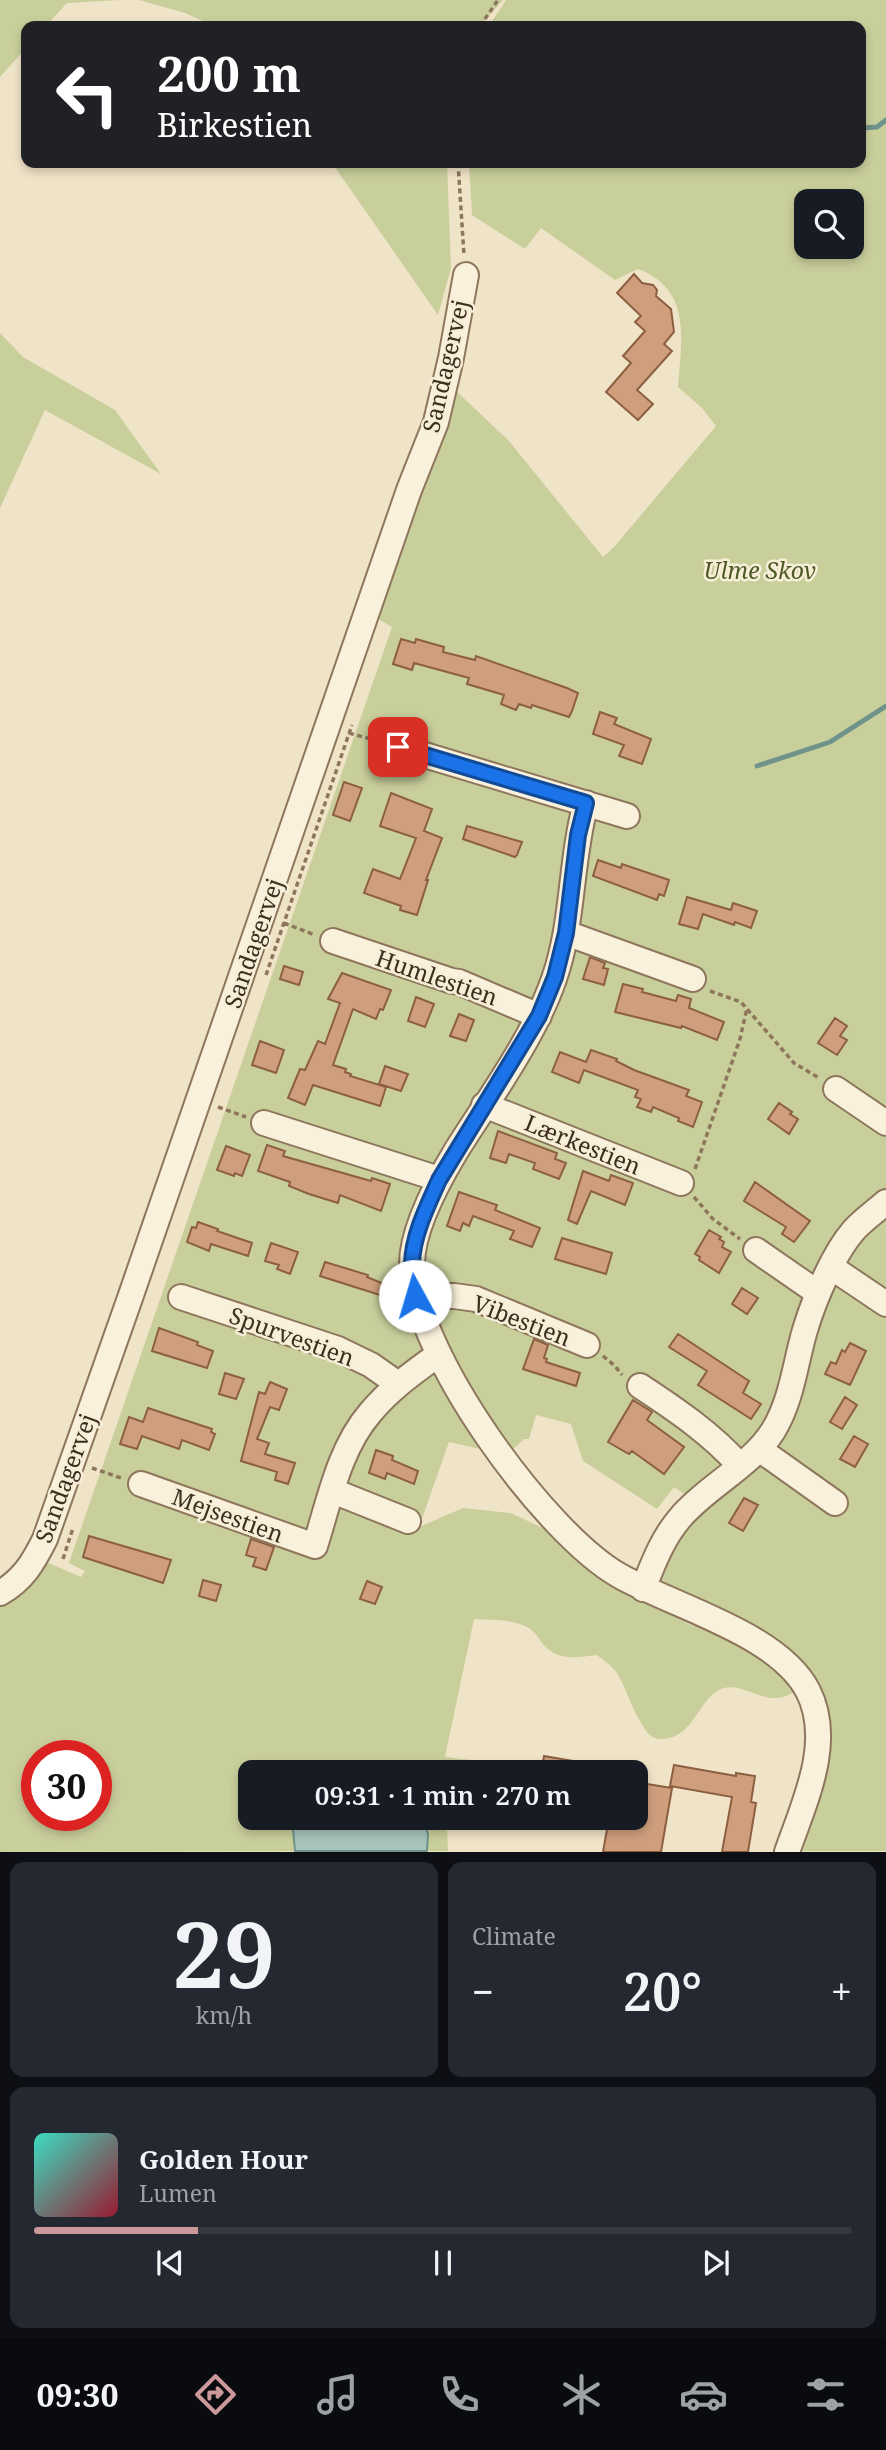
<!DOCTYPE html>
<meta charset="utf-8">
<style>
body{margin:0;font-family:"Noto Serif",serif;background:#242831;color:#f1f3f6;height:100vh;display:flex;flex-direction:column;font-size:26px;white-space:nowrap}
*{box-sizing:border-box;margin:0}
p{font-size:23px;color:#9ea1a6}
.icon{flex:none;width:38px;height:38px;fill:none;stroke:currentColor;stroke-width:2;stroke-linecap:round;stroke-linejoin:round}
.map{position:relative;height:1852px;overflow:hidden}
.drawer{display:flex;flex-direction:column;gap:10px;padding:10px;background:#0d0f14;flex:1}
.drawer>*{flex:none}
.top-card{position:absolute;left:21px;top:21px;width:845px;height:147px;border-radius:14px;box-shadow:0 4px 10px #0003;background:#202124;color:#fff;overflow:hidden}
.fabs{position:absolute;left:794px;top:189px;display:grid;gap:14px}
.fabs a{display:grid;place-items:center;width:70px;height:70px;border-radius:14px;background:#171b24;box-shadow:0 4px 10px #0003;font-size:35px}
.speed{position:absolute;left:21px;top:1740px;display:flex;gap:14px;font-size:35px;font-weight:700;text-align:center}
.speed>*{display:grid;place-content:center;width:91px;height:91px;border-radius:50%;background:#171b24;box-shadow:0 4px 10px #0003;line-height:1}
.speed .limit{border:10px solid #d22;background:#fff;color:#111}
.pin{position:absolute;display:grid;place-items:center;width:60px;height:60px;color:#fff;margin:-30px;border-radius:14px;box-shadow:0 4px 10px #0006}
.me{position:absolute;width:77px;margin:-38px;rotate:354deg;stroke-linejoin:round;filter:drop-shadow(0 0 5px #0008)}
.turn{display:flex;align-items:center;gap:24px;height:147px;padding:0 21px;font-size:32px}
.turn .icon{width:91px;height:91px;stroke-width:2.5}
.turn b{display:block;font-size:49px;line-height:60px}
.big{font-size:52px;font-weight:600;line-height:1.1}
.drawer .widget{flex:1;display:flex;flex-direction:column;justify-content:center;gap:10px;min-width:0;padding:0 24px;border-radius:14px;background:#242831}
.drawer .dial{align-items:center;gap:0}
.dial b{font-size:91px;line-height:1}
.song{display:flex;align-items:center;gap:21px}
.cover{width:84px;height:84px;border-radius:10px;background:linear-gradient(135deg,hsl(170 70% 55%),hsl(350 70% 35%))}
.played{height:7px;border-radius:4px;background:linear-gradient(90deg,#cc999b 20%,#363941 20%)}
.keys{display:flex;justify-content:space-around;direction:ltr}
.heat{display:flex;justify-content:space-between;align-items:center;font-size:38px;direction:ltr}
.drawer .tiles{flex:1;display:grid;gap:10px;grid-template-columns:1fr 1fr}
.widget:last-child{grid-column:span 2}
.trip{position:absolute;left:238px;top:1760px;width:410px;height:70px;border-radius:14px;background:#171b24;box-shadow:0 4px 10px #0003;font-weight:600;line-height:70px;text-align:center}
.tab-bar{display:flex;height:112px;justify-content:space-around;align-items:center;background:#090b0e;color:#9ea1a6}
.tab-bar .icon{width:49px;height:49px}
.tab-bar .selected{color:#cc999b}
.tab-bar b{font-size:32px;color:#f1f3f6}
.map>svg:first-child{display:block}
.green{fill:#c9cf9b;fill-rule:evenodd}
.water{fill:#a9c4bc;stroke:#6f938a;stroke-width:2}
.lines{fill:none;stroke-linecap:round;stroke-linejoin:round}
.stream{stroke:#6f938a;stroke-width:5}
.building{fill:#cf9f7d;stroke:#8d5f41;stroke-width:2}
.minor-casing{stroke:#8d765c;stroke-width:28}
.path{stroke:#8d765c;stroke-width:3.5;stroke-dasharray:5 3.5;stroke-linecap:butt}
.minor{stroke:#faf1dc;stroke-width:24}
.route-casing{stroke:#114b97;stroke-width:18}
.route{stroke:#1a73e8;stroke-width:12}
.labels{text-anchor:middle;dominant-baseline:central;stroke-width:5;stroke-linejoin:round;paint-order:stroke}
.street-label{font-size:23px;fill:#3d2e20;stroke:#f7eed8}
.park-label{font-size:23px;font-style:italic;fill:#4d5a26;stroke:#f7eed8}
</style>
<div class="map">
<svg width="886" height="1852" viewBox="0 0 886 1852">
<rect width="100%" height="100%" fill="#f0e4c8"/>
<path class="green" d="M 0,0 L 121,0 L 67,3 L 46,26 L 26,26 L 26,48 L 0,77 Z
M 139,0 L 503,0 L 480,26 L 214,26 L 185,13 Z
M 506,0 L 886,0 L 886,1851 L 802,1851 L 828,1725 L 807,1674 L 664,1590 L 659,1568 L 677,1534 L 703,1507 L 674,1487 L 657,1509 L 583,1461 L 571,1424 L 536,1415 L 529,1439 L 524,1439 L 507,1455 L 449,1442 L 419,1527 L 463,1508 L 511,1513 L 553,1533 L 609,1584 L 689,1624 L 753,1648 L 801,1689 C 794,1692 784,1698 776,1698 C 759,1699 741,1684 724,1688 C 699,1695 696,1736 664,1739 C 654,1740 648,1735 643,1726 C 632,1710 627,1690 617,1673 C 612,1666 603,1660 597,1655 C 575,1658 557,1661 542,1643 C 538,1637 534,1631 527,1627 C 512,1619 491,1620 474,1619 L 445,1757 L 479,1761 L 473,1773 L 250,1773 L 250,1818 L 292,1818 L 295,1851 L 0,1852 L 0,1599 L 44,1561 L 81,1577 L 85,1571 L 69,1563 L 392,627 L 376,618 L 453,388 L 509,441 L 603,557 L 614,547 L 716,426 L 702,408 L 678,387 C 681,342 693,289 638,269 L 615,280 L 541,228 L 525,249 L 472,215 L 469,163 L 861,163 L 861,26 L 489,26 ZM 807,201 L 852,201 L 852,247 L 807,247 ZM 37,1755 L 96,1755 L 96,1815 L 37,1815 Z
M 332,163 L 447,163 L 451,268 L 438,315 Z
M 0,333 L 23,357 L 115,410 L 161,474 L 45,410 L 0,508 Z
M 422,1818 L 451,1818 L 447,1827 L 448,1851 L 427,1851 L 427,1829 Z"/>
<path class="water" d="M 292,1818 L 422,1818 L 428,1834 L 427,1851 L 295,1851 Z"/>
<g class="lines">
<path class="stream" d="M 861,128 L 877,127 L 886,120
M 757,766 L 830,742 L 886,706"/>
</g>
<path class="building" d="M 634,274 L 642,283 L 653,285 L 657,290 L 656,296 L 671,309 L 674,332 L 664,344 L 672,351 L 637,390 L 653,404 L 638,420 L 606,392 L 631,363 L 623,356 L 645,331 L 635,322 L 641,316 L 617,293 Z
M 401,639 L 415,643 L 416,639 L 444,647 L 443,652 L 475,660 L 476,656 L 567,688 L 578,693 L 572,711 L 569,717 L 532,705 L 531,708 L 519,704 L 516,710 L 501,704 L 504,695 L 467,684 L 469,678 L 414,663 L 412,670 L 393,664 Z
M 600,712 L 617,718 L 614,724 L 651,739 L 642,764 L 619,756 L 624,745 L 593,734 Z
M 344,782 L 362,788 L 350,821 L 333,815 Z
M 391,793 L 432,809 L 424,831 L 442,838 L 426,880 L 428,880 L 417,915 L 400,910 L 401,906 L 364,893 L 373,869 L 400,879 L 416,838 L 380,826 Z
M 467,826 L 522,842 L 517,855 L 515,857 L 463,839 Z
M 598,860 L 621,868 L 622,864 L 669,880 L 664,896 L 659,894 L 657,900 L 593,876 Z
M 687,897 L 731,910 L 733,903 L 757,911 L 751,928 L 735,922 L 734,925 L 703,914 L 698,929 L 679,924 Z
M 590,957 L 605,963 L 603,968 L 608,969 L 604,985 L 583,979 Z
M 284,966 L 303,972 L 299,985 L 280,979 Z
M 342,973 L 391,990 L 383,1010 L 380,1009 L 376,1019 L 353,1009 L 333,1065 L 346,1069 L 345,1072 L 351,1074 L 350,1076 L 386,1087 L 380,1106 L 313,1085 L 305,1105 L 288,1098 L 300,1069 L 305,1070 L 318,1041 L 325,1044 L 340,1003 L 328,999 Z
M 623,984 L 643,989 L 642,992 L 676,1001 L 678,995 L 691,999 L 689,1008 L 724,1022 L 717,1040 L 682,1026 L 681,1028 L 615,1012 Z
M 416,997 L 434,1004 L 425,1027 L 408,1021 Z
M 459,1014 L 474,1020 L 466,1041 L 450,1036 Z
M 835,1018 L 847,1026 L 840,1036 L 847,1040 L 837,1055 L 818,1043 Z
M 260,1041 L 284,1050 L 276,1073 L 252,1065 Z
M 591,1050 L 617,1059 L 616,1061 L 634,1070 L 689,1090 L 686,1096 L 702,1102 L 693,1127 L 678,1121 L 679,1118 L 653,1107 L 651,1112 L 637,1107 L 641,1099 L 635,1097 L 638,1090 L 584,1070 L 579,1083 L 552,1072 L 560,1052 L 586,1062 Z
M 385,1066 L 408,1074 L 401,1091 L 379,1084 Z
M 779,1103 L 792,1112 L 790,1114 L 798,1119 L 789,1134 L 768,1119 Z
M 498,1131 L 557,1153 L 555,1159 L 566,1163 L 559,1179 L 533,1169 L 535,1163 L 509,1154 L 506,1163 L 490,1158 Z
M 267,1145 L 285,1151 L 283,1156 L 371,1181 L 372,1178 L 390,1184 L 381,1211 L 340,1195 L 338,1203 L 309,1194 L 289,1186 L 290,1182 L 258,1171 Z
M 226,1146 L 250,1155 L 242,1176 L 235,1173 L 234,1176 L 217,1170 Z
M 583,1171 L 609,1181 L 611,1175 L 633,1183 L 625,1205 L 591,1191 L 577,1224 L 568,1220 Z
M 755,1182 L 810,1221 L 794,1242 L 782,1234 L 786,1227 L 744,1201 Z
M 459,1192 L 497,1205 L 495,1210 L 540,1228 L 532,1247 L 510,1239 L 514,1231 L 473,1216 L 469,1226 L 463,1223 L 460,1231 L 447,1226 Z
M 198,1222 L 218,1229 L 217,1231 L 252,1243 L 248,1256 L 211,1244 L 209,1251 L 187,1242 L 192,1227 L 196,1228 Z
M 709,1230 L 721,1237 L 719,1239 L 724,1242 L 722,1247 L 731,1252 L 719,1273 L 699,1260 L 700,1257 L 695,1254 Z
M 562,1238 L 612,1253 L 606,1274 L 555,1259 Z
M 271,1243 L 298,1252 L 290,1274 L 277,1269 L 279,1265 L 265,1261 Z
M 325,1262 L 368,1275 L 367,1277 L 384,1284 L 380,1295 L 320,1276 Z
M 742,1288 L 758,1298 L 747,1314 L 732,1304 Z
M 159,1328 L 198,1342 L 197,1345 L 213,1351 L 207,1368 L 152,1351 Z
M 678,1334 L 749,1381 L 743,1393 L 761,1404 L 751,1419 L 698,1385 L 707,1371 L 669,1347 Z
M 534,1339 L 548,1345 L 544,1358 L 547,1359 L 546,1362 L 580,1373 L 576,1386 L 523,1369 Z
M 850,1343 L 866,1351 L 850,1385 L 825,1374 L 831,1362 L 836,1364 L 842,1350 L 845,1352 Z
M 225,1373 L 244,1379 L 236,1399 L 219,1394 Z
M 270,1382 L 287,1389 L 279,1410 L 270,1407 L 257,1439 L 269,1443 L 265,1454 L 295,1463 L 288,1484 L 275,1480 L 277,1472 L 241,1461 L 259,1392 L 265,1394 Z
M 845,1397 L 857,1405 L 842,1429 L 830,1422 Z
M 633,1400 L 652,1412 L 647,1420 L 684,1447 L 664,1474 L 632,1451 L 629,1454 L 608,1442 Z
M 148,1408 L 212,1429 L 211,1432 L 215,1434 L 209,1450 L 182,1440 L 179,1449 L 142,1436 L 137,1449 L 120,1444 L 129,1417 L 143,1422 Z
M 854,1436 L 868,1444 L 855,1467 L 840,1459 Z
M 376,1450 L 393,1456 L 392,1460 L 418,1471 L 414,1484 L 387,1473 L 385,1479 L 369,1473 Z
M 744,1498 L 758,1505 L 743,1531 L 729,1523 Z
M 89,1536 L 171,1560 L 163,1583 L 83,1557 Z
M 251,1539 L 274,1547 L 266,1570 L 253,1566 L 256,1558 L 246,1555 Z
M 203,1580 L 221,1585 L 216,1601 L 199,1596 Z
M 367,1581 L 382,1587 L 375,1604 L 360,1599 Z
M 544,1756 L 597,1765 L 596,1773 L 541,1773 Z
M 674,1765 L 736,1776 L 736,1773 L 755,1776 L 751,1802 L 756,1803 L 748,1852 L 722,1852 L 732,1797 L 670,1786 Z
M 635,1782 L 672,1788 L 661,1852 L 603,1852 L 609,1818 L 635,1818 Z"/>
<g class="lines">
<g class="minor-casing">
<path id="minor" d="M 398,747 L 627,816
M 586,803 C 570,861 574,922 554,979 C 533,1039 490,1097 456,1151 C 438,1181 412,1228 412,1264 C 412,1351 545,1534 620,1576 C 675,1607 779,1634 808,1691 C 834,1742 804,1803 787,1852
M 566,933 L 693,979
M 333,941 L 452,981 L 459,982 L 539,1016
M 836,1089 L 886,1123
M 484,1105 L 681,1183
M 264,1123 L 439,1179
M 756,1250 L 818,1293
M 831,1267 L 886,1304
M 415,1296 L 454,1296 L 476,1299 L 587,1345
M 181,1297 L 338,1349 L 371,1365 L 398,1384
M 640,1386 C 675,1409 712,1434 740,1466
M 759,1449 L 835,1503
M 141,1484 L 315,1546 C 329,1502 339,1449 370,1413 C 390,1389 414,1372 439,1354
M 333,1491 L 408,1521
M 643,1589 C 653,1564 662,1539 680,1518 C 707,1486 750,1467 773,1431 C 792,1400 795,1364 805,1330 C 814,1300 833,1254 854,1230 C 863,1220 876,1211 886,1202
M 0,1593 C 23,1580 33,1563 45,1539 L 130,1298 L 409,490 L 436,422 L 451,358 L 466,275"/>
</g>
<path class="path" d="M 480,26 L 498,0
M 458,163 L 464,255
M 349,733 L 378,741
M 284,923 L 315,935
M 266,975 L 352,725
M 710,991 L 741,1002 L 794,1063 L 819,1078
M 218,1107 L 246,1117
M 695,1169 L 740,1039 L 747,1008
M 694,1197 L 713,1219 L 740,1239
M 603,1356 L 615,1366 L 622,1375
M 92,1468 L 124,1479
M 63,1559 L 73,1528"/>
<use href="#minor" class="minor"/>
</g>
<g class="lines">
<g class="route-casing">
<path id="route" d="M 398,747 L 586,803 L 578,835 L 566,933 L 555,977 L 539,1016 L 439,1180 C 428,1205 413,1234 412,1263 C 411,1273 414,1285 415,1296"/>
</g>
<use href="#route" class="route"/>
</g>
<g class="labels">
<g class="street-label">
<text transform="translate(445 366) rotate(-77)">Sandagervej</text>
<text transform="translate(253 943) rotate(-71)">Sandagervej</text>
<text transform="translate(437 977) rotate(19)">Humlestien</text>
<text transform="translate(583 1144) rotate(22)">Lærkestien</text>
<text transform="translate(522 1320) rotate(21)">Vibestien</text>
<text transform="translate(292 1336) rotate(20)">Spurvestien</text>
<text transform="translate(65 1478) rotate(-70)">Sandagervej</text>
<text transform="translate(228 1515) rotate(20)">Mejsestien</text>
</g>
<g class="park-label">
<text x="760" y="570">Ulme Skov</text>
</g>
</g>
</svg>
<div class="fabs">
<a><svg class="icon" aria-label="search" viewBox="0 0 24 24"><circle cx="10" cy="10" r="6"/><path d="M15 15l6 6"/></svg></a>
</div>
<div class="speed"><div class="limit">30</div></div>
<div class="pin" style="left:398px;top:747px;background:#d93025"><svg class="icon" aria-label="arrive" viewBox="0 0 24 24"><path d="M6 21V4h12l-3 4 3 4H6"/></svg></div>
<svg class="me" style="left:415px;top:1296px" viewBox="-20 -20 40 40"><circle r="19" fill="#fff"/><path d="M0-13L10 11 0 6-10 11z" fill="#1a73e8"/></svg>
<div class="trip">09:31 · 1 min · 270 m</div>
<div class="top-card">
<div class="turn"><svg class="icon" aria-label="left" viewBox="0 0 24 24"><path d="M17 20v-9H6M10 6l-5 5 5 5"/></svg><div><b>200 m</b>Birkestien</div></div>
</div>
</div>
<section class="drawer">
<div class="tiles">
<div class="widget dial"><b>29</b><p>km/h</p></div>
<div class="widget"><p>Climate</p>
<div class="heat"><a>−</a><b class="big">20°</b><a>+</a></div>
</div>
<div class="widget">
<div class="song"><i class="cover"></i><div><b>Golden Hour</b><p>Lumen</p></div></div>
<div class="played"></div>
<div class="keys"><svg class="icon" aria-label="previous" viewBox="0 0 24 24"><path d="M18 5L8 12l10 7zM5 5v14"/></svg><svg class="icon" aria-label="pause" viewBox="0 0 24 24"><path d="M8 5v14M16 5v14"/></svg><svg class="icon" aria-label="next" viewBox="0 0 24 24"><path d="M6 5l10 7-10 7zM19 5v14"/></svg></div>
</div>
</div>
</section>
<nav class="tab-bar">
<b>09:30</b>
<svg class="icon selected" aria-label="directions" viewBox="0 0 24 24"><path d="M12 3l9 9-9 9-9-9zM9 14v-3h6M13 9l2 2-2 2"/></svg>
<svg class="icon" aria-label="music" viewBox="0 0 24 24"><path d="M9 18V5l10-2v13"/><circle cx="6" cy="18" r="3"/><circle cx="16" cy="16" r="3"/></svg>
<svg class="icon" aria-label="phone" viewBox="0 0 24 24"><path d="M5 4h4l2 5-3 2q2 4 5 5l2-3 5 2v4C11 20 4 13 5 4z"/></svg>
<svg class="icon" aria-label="climate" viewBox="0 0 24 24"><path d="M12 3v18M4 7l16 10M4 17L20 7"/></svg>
<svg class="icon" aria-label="car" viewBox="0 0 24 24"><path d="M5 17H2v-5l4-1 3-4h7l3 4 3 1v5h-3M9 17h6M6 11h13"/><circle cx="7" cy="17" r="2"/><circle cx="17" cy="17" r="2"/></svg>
<svg class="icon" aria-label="filters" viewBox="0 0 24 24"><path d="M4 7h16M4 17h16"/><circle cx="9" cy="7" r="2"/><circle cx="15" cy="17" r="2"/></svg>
</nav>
